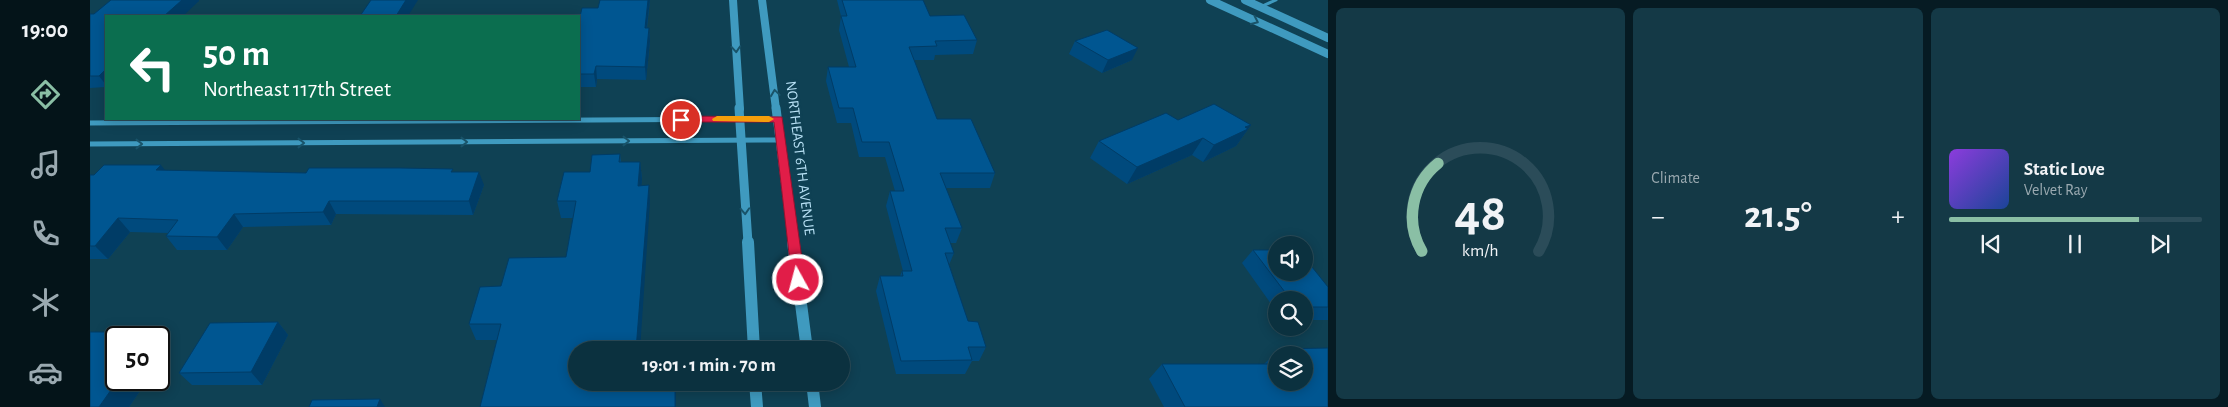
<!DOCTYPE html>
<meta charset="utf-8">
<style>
body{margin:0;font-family:"Alegreya Sans",sans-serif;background:#143946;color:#f1f3f6;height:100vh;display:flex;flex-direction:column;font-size:19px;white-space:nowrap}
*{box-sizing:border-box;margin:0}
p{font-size:16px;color:#9aa9b0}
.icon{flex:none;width:28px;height:28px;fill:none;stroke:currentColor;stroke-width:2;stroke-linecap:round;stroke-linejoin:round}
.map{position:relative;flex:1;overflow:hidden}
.details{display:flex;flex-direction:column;gap:8px;padding:8px;background:#061b23;width:900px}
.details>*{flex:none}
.guide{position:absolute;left:15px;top:15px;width:475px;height:105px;border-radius:0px;box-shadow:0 2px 12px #0003,0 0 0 1px #2b4c59;background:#0b6e4f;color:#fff;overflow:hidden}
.buttons{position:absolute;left:1178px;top:236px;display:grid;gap:10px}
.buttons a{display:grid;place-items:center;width:45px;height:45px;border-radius:50%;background:#0b313f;box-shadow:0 2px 12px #0003,0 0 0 1px #2b4c59;font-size:25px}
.speed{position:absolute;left:15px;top:326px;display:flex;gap:10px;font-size:25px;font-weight:700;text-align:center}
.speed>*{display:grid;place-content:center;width:65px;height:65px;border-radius:50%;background:#0b313f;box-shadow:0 2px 12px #0003,0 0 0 1px #2b4c59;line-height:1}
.speed .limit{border:2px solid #111;border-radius:8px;background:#fff;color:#111}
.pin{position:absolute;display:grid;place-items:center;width:42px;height:42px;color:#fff;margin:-21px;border:2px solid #fff;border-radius:50%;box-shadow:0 1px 5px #0007}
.me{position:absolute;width:55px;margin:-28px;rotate:353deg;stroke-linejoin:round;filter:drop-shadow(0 0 4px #0008)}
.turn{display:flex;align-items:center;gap:18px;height:105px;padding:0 15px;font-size:22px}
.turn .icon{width:65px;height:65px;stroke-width:2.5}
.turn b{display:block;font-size:35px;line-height:42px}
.big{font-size:38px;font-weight:700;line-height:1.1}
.details .tile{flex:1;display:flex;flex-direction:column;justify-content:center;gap:8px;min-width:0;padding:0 18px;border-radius:8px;background:#143946}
.details .dial{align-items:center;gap:0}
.dial svg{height:130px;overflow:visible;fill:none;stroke:#2b4c59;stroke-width:7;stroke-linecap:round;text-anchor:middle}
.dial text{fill:#f1f3f6;stroke:none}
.song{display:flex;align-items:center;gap:15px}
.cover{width:60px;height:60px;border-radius:8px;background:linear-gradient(135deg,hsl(270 70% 55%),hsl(220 70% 35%))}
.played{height:5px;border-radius:2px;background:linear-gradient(90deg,#8abfa5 75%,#2b4c59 75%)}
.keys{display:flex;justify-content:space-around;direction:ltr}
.heat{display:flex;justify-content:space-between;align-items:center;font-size:28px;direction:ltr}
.details .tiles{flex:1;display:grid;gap:8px;grid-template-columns:repeat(3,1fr)}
.trip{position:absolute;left:478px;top:341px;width:282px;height:50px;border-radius:25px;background:#0b313f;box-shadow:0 2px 12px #0003,0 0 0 1px #2b4c59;font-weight:700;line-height:50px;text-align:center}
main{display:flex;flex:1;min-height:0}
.menu{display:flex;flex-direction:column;width:90px;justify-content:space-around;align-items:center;background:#041419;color:#9aa9b0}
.menu .icon{width:35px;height:35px}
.menu .active{color:#8abfa5}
.menu b{font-size:22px;color:#f1f3f6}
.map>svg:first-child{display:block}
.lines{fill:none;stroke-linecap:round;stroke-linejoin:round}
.lane{stroke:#3f9abf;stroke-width:3}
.street{stroke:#3f9abf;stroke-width:5}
.secondary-far2{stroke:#3f9abf;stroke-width:8}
.secondary-far1{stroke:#3f9abf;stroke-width:9}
.secondary{stroke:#3f9abf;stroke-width:12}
.wall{fill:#004a7d;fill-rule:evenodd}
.shaded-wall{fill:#003c66}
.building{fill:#005691;stroke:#003c66}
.oneway{stroke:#195369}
.route{fill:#e11d48;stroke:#92132f}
.slow{fill:#f59e0b}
.labels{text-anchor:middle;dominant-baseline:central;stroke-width:5;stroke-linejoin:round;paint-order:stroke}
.street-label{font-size:15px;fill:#b8e1f5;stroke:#0f4154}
</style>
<main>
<nav class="menu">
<b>19:00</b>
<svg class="icon active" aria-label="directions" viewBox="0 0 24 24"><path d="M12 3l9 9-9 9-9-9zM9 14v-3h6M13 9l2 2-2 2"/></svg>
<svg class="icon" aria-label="music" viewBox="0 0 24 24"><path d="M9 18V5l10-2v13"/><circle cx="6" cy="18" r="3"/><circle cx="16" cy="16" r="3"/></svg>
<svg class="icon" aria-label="phone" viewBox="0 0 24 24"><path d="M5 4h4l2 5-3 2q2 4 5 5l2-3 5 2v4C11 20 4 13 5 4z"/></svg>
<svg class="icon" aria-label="climate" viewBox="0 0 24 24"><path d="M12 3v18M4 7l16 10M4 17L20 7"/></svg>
<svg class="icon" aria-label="car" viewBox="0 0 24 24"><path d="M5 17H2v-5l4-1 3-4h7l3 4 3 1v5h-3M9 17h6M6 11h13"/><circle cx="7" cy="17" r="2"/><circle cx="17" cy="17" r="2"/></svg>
</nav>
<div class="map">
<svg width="1238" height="407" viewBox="0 0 1238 407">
<rect width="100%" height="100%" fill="#0f4154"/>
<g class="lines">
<path class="lane" d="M 1170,7 L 1186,0"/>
<path class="street" d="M 0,123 L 688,119
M 0,144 L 691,140"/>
<path class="secondary-far2" d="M 643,0 L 650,109
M 672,0 L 686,109
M 1120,0 L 1238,54
M 1155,0 L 1238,38"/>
<path class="secondary-far1" d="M 649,108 L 658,243
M 686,108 L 703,243"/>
<path class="secondary" d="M 658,242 L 664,350
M 703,242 L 717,350
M 665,382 L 667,407
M 722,382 L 725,407"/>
</g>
<path class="wall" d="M 21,0 L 109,0 L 109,1 L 16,16 L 16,87 L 0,88 L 0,14 L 4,14 Z
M 560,0 L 557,28 L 559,28 L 560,41 L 556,80 L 507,79 L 506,87 L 489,87 L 489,21 L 508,8 Z
M 747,0 L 833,0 L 840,16 L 887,40 L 883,54 L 845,55 L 844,60 L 824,60 L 847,119 L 905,173 L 900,188 L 856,188 L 872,228 L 866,243 L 860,243 L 864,253 L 859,265 L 878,321 L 896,347 L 889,361 L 882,361 L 875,374 L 806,374 L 786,291 L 790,276 L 810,276 L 812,271 L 813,271 L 796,206 L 800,191 L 805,191 L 795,157 L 769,157 L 761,123 L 747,123 L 736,81 L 738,67 L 759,67 L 749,30 L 751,16 Z
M 985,41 L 1042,60 L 1012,73 L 979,54 Z
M 1088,120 L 1161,125 L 1146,146 L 1113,162 L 1102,155 L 1037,184 L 1000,158 L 1009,141 Z
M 530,154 L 531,162 L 550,162 L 552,179 L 551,185 L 560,202 L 486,382 L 586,382 L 586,407 L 390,407 L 407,340 L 386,340 L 379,324 L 411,286 L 476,257 L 483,218 L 471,218 L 467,201 L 500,172 Z
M 76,171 L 216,173 L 364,172 L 394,185 L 383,215 L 246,214 L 241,225 L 153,227 L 137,250 L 87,250 L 76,236 L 79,233 L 40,232 L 18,259 L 0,259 L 0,175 Z
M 1163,250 L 1238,287 L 1238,320 L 1214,320 L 1214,300 L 1186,300 L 1186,311 L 1152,263 Z
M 188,322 L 198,335 L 172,385 L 102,385 L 89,373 Z
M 0,332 L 42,332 L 48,338 L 26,338 L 26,380 L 69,380 L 69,370 L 75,385 L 54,385 L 39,407 L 0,407 Z
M 1238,348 L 1238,407 L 1074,407 L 1059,379 L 1072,364 L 1174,364 L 1190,349 ZM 1186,355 L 1214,355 L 1214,382 L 1186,382 Z"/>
<path class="shaded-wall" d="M 92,0 L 109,0 L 109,1 L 93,16 L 74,16 Z
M 316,0 L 328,0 L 318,16 L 306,16 Z
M 558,0 L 560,0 L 555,41 L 555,28 Z
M 559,28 L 560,41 L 556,80 L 555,67 Z
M 1048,48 L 1042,60 L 1012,73 L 1018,60 Z
M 506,66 L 507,79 L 506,87 L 504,74 Z
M 16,69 L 16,85 L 9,76 Z
M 1161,125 L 1146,146 L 1113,162 L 1124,145 L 1155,127 Z
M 1113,138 L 1102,155 L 1037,184 L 1047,167 Z
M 550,162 L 552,179 L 550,202 L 548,186 Z
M 71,165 L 81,178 L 66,170 Z
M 389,172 L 394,185 L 383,215 L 379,201 Z
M 559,185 L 560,202 L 550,350 L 546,350 Z
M 239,201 L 246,214 L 241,225 L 233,212 Z
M 144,214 L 153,227 L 137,250 L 127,237 Z
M 28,218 L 40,232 L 18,259 L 5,246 Z
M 188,322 L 198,335 L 172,385 L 161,372 Z
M 69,370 L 75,385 L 69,379 Z
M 28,380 L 48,380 L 54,385 L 39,407 L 9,407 Z
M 585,382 L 586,382 L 586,407 L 585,407 Z
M 290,399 L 295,407 L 287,407 Z"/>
<path class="building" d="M 21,0 L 92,0 L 74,16 L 16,16 L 16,69 L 9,76 L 0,76 L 0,14 L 4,14 Z
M 281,0 L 316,0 L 306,16 L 270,16 Z
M 510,0 L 558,0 L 555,28 L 559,28 L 555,67 L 506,66 L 504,74 L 489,74 L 489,21 L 492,8 L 508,8 Z
M 752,0 L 833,0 L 840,16 L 874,15 L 887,40 L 845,41 L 847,46 L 819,47 L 847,119 L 881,119 L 905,173 L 850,173 L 872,228 L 855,228 L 864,253 L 855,253 L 878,321 L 888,322 L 896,347 L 878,347 L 882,360 L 811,361 L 790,276 L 813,276 L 812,271 L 822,271 L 800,191 L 814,191 L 799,142 L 772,142 L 763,108 L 749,108 L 738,67 L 766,67 L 751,16 L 757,16 Z
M 1017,30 L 1048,48 L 1018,60 L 985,41 Z
M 1124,104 L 1161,125 L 1155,127 L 1158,129 L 1124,145 L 1113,138 L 1047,167 L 1009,141 L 1076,113 L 1088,120 Z
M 530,154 L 529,162 L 550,162 L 548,186 L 559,185 L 546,350 L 486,350 L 486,382 L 585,382 L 585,407 L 390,407 L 411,324 L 379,324 L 390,287 L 411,286 L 419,258 L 476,257 L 486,201 L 467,201 L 474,172 L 500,172 L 502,155 Z
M 14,165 L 71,165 L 66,170 L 216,173 L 219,168 L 310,168 L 363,169 L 361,172 L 389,172 L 379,201 L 239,201 L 233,212 L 144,214 L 127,237 L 76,236 L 88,220 L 28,218 L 5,246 L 0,246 L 0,175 L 4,175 Z
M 1163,250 L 1186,250 L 1186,272 L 1214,272 L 1214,257 L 1238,287 L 1238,307 L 1214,307 L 1214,300 L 1201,300 Z
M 188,322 L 161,372 L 89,373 L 120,323 Z
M 0,332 L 42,332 L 44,338 L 26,338 L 26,380 L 28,380 L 9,407 L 0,407 Z
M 1238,348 L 1238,407 L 1095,407 L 1072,364 L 1186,364 L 1186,382 L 1214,382 L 1214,355 L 1194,355 L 1190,349 Z
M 290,399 L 287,407 L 219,407 L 222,400 Z"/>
<defs><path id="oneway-chevron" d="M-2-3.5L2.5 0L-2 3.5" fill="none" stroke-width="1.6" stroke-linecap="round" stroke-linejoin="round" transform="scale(1.25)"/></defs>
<g class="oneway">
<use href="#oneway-chevron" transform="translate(1165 21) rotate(25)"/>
<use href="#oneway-chevron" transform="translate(646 49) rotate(86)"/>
<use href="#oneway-chevron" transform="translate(685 93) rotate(-98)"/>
<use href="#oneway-chevron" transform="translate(536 141)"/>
<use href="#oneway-chevron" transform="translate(374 142)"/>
<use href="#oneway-chevron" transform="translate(211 143)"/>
<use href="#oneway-chevron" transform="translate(49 144)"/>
<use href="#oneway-chevron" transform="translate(655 211) rotate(87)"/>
</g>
<path class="route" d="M 591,116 L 692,117 L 715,280 L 713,283 L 704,283 L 702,280 L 684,122 L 587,122 L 586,120 Z"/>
<path class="slow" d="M 627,116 L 679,116 L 684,119 L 679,122 L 623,121 L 622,119 Z"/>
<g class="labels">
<g class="street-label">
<text transform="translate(710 158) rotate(83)">NORTHEAST 6TH AVENUE</text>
</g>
</g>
</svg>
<div class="buttons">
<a><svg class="icon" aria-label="sound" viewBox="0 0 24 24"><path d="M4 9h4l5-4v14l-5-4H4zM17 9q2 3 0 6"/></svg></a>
<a><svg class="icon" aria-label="search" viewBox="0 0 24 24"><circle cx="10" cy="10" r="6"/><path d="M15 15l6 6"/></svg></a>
<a><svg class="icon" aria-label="layers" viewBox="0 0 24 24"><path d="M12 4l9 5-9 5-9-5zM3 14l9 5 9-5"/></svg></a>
</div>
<div class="speed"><div class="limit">50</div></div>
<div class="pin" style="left:591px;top:120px;background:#d93025"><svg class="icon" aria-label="arrive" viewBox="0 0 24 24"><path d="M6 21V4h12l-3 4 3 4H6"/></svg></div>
<svg class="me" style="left:708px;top:280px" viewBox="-20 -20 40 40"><circle r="17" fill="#e11d48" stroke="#fff" stroke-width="3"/><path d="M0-11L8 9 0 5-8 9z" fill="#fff"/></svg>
<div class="trip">19:01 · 1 min · 70 m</div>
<div class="guide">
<div class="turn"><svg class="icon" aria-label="left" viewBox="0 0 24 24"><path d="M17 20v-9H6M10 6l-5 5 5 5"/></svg><div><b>50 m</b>Northeast 117th Street</div></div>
</div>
</div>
<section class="details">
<div class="tiles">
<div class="tile dial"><svg viewBox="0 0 100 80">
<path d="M14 69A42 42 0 1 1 86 69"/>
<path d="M14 69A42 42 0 0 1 24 15" stroke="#8abfa5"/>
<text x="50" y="56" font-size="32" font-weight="700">48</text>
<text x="50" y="72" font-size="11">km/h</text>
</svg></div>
<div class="tile"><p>Climate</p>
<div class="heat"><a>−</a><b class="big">21.5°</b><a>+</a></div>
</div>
<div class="tile">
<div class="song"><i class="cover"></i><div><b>Static Love</b><p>Velvet Ray</p></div></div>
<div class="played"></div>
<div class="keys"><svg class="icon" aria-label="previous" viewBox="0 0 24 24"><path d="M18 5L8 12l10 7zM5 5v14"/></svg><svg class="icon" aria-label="pause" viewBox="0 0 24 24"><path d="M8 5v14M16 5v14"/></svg><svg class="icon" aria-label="next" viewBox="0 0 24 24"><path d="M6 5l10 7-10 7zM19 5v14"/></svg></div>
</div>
</div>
</section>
</main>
